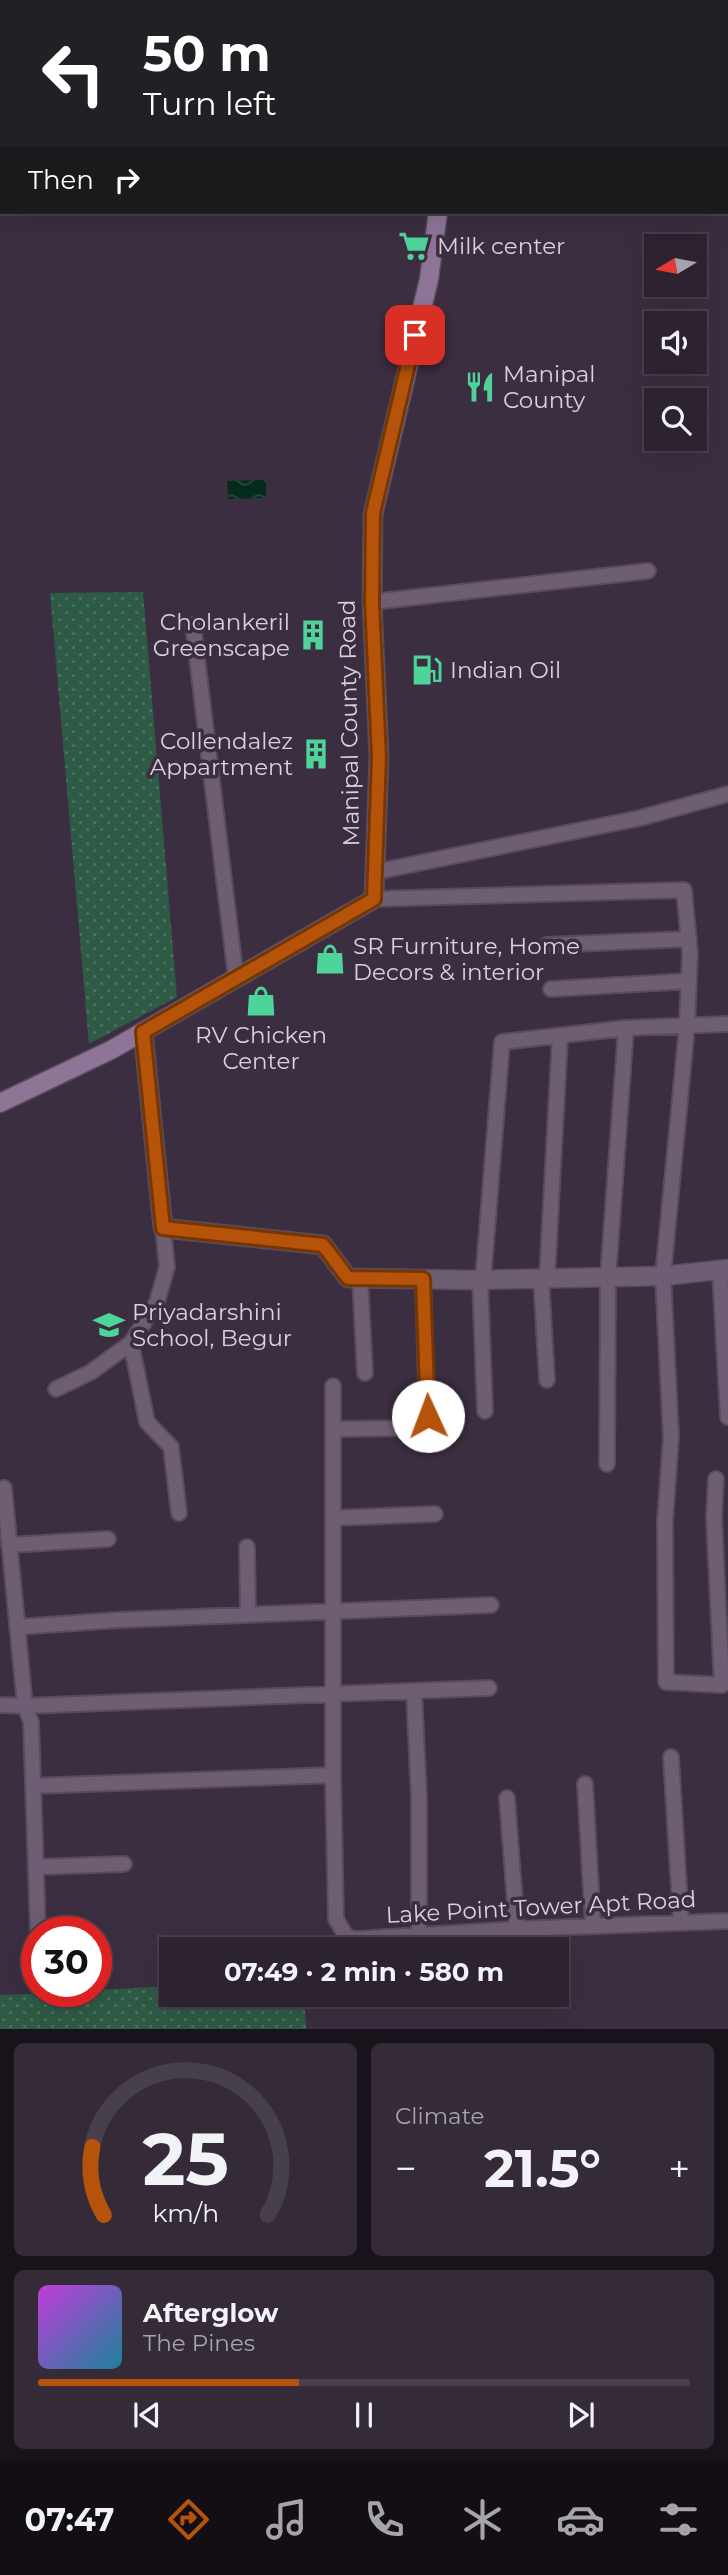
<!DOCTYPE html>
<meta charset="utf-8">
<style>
body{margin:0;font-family:Montserrat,sans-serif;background:#342a38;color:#f1f3f6;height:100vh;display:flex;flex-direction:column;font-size:26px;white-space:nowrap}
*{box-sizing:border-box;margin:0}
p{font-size:23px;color:#a6a4ab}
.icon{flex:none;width:38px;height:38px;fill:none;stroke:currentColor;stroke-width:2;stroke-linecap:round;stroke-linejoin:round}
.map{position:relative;height:2029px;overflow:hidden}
.side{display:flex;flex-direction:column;gap:14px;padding:14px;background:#18131a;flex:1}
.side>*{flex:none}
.banner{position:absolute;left:0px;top:0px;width:728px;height:214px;box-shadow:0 7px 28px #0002,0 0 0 2px #483f4c;background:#202124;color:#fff;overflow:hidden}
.needle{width:46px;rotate:260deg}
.buttons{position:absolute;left:644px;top:234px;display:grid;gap:14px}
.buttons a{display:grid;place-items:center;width:63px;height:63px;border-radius:0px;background:#2c2230;box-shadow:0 7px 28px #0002,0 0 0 2px #483f4c;font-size:35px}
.speed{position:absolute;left:21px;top:1916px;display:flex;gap:14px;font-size:35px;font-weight:700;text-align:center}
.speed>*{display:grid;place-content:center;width:91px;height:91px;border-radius:50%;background:#2c2230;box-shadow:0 7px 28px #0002,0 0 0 2px #483f4c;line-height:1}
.speed .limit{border:10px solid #d22;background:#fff;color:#111}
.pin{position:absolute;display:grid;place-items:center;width:60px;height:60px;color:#fff;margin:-30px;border-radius:14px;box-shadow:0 4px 10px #0006}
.me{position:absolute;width:77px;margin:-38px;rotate:358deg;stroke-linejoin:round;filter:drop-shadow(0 0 5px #0008)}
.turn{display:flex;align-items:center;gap:24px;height:147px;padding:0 28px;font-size:32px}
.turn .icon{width:91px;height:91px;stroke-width:2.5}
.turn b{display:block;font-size:49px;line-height:60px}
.then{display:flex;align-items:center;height:66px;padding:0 28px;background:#0003;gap:14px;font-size:26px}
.big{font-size:52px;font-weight:700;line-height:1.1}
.side .card{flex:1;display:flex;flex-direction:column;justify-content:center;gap:10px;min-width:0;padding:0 24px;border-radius:10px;background:#342a38}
.side .dial{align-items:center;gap:0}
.dial svg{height:182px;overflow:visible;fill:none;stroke:#483f4c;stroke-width:7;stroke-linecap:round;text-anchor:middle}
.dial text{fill:#f1f3f6;stroke:none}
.song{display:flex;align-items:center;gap:21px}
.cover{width:84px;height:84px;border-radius:10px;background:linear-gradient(135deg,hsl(290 70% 55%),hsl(190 70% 35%))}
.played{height:7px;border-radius:4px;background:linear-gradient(90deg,#b45309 40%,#483f4c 40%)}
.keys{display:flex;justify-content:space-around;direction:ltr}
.heat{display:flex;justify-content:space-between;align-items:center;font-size:38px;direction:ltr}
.side .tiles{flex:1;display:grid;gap:14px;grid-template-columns:1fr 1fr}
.card:last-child{grid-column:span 2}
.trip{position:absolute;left:159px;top:1937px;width:410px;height:70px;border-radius:0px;background:#2c2230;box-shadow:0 7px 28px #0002,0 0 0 2px #483f4c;font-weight:700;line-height:70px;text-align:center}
.tabs{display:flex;height:112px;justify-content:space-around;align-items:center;background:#120e13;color:#a6a4ab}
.tabs .icon{width:49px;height:49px}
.tabs .selected{color:#b45309}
.tabs b{font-size:32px;color:#f1f3f6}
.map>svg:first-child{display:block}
.grass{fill:url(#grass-dots)}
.water{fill:url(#water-waves)}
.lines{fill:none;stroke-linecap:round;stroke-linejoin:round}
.minor-casing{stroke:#574b5c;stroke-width:18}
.tertiary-casing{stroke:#574b5c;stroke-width:21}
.secondary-casing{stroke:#574b5c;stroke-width:21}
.minor{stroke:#6e5e74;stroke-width:14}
.tertiary{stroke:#6e5e74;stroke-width:18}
.secondary{stroke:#8e7598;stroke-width:18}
.route-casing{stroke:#753606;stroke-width:18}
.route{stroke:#b45309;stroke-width:12}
.labels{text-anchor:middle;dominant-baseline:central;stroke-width:7;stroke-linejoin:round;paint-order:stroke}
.poi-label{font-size:23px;fill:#d9d1dc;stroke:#3b2e40;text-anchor:start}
.street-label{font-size:23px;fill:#d9d1dc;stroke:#3b2e40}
</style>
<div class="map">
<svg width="728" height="2029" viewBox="0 0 728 2029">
<defs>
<pattern id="grass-dots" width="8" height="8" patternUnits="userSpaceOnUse" patternTransform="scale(1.75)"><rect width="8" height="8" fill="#2e5b45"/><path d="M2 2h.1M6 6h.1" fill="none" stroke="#4c725f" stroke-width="1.8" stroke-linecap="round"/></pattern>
<pattern id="water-waves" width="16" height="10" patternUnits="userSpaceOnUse" patternTransform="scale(1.75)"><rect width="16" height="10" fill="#042b1b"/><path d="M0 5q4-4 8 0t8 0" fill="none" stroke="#28493c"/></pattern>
</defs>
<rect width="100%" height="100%" fill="#3b2e40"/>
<path class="grass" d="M 143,592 L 177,997 L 89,1044 L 50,593 Z
M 171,1986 L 172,1995 L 304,1995 L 306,2029 L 0,2029 L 0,1995 L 96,1992 L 96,1990 Z"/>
<path class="water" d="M 266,480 L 266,498 L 228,499 L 227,481 Z"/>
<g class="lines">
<g class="minor-casing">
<path id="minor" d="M 48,0 L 48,2
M 119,0 L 119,2
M 726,27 L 728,26
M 0,105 L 2,106
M 726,115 L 728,114
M 372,602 L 648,571
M 193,625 L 236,978
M 375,872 L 640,818 L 728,794
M 374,899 L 684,890 L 690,953 L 687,1026 L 663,1276 L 671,1437 L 665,1521 L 666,1682 L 722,1685 L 714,1517 L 716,1479
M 547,945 L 689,939
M 551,989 L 689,981
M 720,1270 L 728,1417
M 360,1278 L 365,1373
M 541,1278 L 547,1380
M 547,1278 L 560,1037
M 423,1279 L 427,1416
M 480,1280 L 485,1411
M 483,1280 L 502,1042 L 626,1028 L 728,1024
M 131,1343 L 147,1422 L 171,1447 L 179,1513
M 333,1386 L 333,1775 L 336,1919 L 346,1936 L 356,1939 L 517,1929 L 728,1921
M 56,1389 L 91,1372 L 131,1343 L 157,1302 L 167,1267 L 163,1228
M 333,1429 L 414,1428
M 607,1464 L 608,1277 L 626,1028
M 4,1488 L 25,1706 L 31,1722 L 38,1932
M 333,1518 L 435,1514
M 9,1545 L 108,1539
M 247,1547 L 248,1615
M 17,1627 L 118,1620 L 491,1605
M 414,1691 L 419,1798 L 419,1937
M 0,1705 L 25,1706 L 489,1688
M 671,1757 L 681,1922
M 585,1784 L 593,1926
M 33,1786 L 333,1775
M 507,1798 L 517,1929
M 36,1867 L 124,1864"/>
</g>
<g class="tertiary-casing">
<path id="tertiary" d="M 143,1032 L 163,1228 L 323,1245 L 348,1278 L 475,1280 L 663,1276 L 728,1269"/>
</g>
<g class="secondary-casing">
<path id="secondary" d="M 398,0 L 399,2
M 0,1103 L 111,1050 L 374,899 L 379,757 L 372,602 L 373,514 L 429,279 L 438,212"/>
</g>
<use href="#minor" class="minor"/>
<use href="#tertiary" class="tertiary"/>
<use href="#secondary" class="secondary"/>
</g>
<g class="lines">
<g class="route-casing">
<path id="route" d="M 415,335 L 373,513 L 372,602 L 379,757 L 374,899 L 143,1032 L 163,1228 L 323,1245 L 348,1278 L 423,1279 L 428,1416"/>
</g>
<use href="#route" class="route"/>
</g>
<defs>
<g id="supermarket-bare" transform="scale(2.415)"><path d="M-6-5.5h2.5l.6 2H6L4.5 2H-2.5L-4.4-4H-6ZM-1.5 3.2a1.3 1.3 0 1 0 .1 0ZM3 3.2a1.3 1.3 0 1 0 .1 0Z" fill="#4ed399" stroke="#3b2e40" stroke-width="2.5" paint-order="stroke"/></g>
<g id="restaurant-bare" transform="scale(2.415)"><path d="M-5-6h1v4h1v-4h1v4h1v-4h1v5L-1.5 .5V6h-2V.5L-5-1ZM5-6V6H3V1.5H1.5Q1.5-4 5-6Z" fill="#4ed399" stroke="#3b2e40" stroke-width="2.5" paint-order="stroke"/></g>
<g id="building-bare" transform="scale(2.415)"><path d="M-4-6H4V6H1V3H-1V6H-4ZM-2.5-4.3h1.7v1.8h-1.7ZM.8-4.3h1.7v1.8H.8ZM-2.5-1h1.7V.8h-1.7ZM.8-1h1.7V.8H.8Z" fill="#4ed399" stroke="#3b2e40" stroke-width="2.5" paint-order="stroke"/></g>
<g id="fuel-bare" transform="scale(2.415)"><path d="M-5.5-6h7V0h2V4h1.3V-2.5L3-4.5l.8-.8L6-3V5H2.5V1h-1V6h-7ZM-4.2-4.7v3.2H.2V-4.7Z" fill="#4ed399" stroke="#3b2e40" stroke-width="2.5" paint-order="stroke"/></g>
<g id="shop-bare" transform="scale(2.415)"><path d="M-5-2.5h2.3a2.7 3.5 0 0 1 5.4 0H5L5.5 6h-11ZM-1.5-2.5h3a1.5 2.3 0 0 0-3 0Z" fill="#4ed399" stroke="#3b2e40" stroke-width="2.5" paint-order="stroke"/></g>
<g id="school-bare" transform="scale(2.415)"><path d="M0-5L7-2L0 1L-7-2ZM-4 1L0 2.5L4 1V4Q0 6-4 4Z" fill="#4ed399" stroke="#3b2e40" stroke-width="2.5" paint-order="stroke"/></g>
</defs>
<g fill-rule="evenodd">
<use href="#supermarket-bare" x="414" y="246"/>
<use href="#restaurant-bare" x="480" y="387"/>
<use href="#building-bare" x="313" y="635"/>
<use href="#fuel-bare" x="427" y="670"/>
<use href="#building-bare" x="316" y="754"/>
<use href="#shop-bare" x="330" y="959"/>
<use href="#shop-bare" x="261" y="1001"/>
<use href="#school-bare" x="109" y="1325"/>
</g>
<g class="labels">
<g class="poi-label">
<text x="437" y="246">Milk center</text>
<text x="503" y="374">Manipal<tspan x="503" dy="26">County</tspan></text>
<text x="290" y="622" text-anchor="end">Cholankeril<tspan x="290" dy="26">Greenscape</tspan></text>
<text x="450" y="670">Indian Oil</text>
<text x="293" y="741" text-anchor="end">Collendalez<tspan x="293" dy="26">Appartment</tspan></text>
<text x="353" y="946">SR Furniture, Home<tspan x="353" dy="26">Decors &amp; interior</tspan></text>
<text x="261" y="1035" text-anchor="middle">RV Chicken<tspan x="261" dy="26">Center</tspan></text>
<text x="132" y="1312">Priyadarshini<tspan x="132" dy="26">School, Begur</tspan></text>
</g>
<g class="street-label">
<text transform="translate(349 723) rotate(-91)">Manipal County Road</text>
<text transform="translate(541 1907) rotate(-3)">Lake Point Tower Apt Road</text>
</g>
</g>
</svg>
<div class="buttons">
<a><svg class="needle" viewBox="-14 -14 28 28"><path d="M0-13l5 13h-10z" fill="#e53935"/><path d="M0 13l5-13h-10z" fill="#a6a4ab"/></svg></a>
<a><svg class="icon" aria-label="sound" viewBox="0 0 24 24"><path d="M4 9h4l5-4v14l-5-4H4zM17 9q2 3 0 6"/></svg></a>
<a><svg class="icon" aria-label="search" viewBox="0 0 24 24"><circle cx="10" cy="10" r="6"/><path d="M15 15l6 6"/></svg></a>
</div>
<div class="speed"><div class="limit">30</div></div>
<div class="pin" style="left:415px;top:335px;background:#d93025"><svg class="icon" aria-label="arrive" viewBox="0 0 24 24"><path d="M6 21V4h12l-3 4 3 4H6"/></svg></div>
<svg class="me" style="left:428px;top:1416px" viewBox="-20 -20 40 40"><circle r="19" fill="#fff"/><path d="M0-13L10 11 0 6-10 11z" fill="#b45309"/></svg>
<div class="trip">07:49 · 2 min · 580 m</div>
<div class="banner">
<div class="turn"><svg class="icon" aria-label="left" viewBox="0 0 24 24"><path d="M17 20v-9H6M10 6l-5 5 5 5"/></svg><div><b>50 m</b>Turn left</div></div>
<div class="then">Then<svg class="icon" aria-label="right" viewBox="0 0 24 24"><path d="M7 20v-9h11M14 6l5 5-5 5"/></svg></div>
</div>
</div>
<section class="side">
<div class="tiles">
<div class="card dial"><svg viewBox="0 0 100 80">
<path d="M14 69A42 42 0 1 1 86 69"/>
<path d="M14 69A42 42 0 0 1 9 39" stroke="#b45309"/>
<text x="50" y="56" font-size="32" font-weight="700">25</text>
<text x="50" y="72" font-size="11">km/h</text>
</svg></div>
<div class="card"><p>Climate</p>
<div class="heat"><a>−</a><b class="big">21.5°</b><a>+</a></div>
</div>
<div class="card">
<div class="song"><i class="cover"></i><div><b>Afterglow</b><p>The Pines</p></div></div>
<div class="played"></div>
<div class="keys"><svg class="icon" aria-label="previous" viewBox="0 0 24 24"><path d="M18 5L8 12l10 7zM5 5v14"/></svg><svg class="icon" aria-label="pause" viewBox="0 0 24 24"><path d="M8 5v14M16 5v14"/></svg><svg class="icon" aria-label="next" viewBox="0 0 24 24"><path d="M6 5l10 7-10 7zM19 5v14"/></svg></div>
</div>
</div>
</section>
<nav class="tabs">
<b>07:47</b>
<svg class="icon selected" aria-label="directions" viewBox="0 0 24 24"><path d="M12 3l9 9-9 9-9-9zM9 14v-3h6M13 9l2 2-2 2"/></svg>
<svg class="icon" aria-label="music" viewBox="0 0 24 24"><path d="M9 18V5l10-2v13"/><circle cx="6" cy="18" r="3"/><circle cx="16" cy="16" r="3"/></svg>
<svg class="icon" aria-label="phone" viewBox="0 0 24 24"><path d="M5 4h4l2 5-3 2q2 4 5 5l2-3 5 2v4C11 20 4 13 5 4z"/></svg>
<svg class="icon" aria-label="climate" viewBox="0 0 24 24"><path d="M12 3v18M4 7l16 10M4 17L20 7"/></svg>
<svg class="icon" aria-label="car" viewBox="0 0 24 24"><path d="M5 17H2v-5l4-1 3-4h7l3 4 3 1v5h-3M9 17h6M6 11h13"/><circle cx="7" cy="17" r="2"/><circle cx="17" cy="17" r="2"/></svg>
<svg class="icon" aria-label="filters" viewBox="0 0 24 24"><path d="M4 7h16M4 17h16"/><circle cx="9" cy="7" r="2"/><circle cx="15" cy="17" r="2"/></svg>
</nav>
